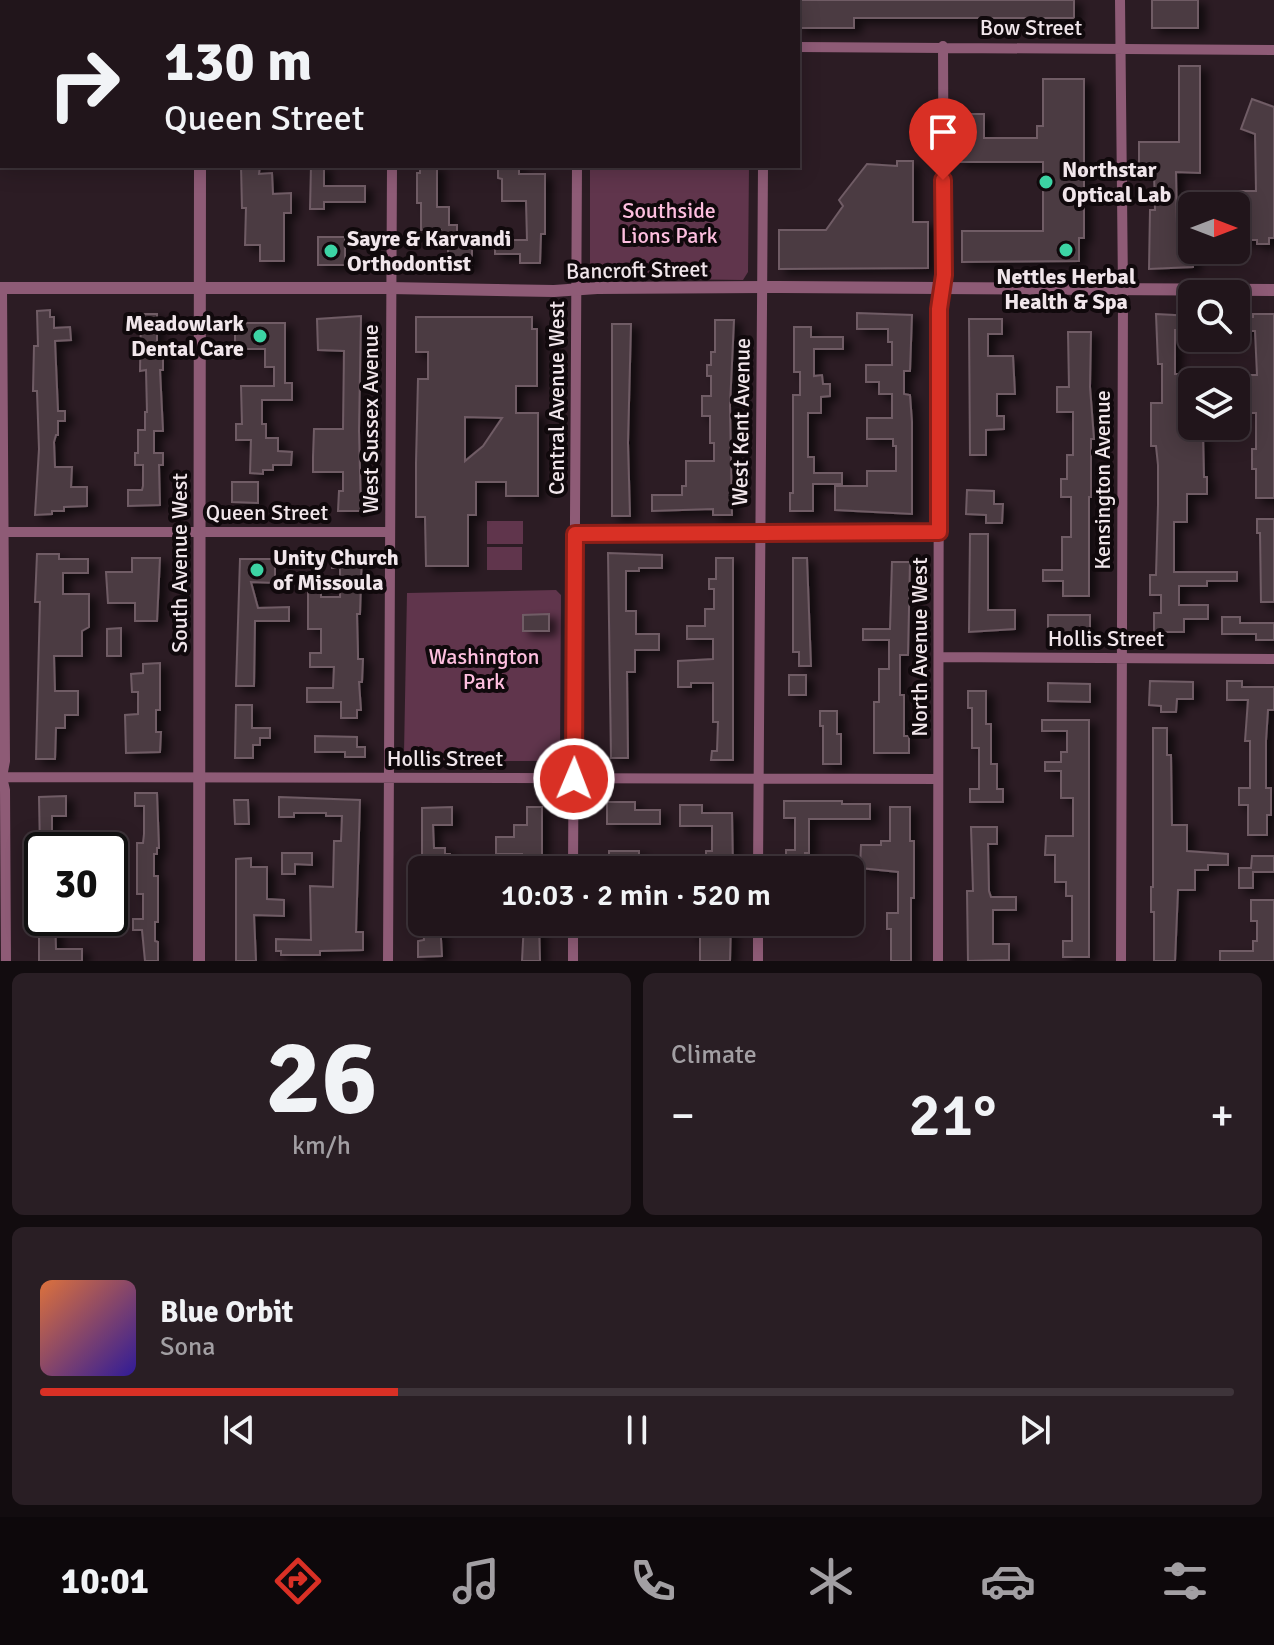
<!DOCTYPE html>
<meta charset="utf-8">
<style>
body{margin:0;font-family:Signika,sans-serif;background:#291e24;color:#f1f3f6;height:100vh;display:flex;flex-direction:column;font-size:30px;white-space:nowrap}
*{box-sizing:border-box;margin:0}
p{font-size:26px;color:#a29fa3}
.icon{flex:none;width:44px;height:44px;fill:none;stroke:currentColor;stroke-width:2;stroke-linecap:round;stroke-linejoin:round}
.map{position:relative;height:961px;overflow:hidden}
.sheet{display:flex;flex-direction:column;gap:12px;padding:12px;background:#120c0f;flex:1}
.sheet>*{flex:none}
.hud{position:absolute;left:0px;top:0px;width:800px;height:168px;box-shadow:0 4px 20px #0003,0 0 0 2px #3e343a;background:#21151b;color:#f1f3f6;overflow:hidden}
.needle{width:52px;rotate:90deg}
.fabs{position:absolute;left:1178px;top:192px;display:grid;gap:16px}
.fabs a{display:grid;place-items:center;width:72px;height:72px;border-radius:12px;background:#21151b;box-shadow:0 4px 20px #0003,0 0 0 2px #3e343a;font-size:40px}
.speed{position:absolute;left:24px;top:832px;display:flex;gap:16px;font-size:40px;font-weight:700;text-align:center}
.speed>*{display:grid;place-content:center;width:104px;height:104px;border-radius:50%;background:#21151b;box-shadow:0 4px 20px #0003,0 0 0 2px #3e343a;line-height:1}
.speed .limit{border:4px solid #111;border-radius:12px;background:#fff;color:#111}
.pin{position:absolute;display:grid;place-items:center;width:68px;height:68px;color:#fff;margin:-82px -34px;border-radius:50% 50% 50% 0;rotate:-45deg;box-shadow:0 0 8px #0007}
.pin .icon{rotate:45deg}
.me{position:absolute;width:88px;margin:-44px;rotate:1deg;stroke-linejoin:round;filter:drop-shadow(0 0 6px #0008)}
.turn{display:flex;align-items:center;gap:28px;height:168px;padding:0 32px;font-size:36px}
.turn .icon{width:104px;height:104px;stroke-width:2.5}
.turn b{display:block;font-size:56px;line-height:68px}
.big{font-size:60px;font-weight:600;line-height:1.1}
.sheet .card{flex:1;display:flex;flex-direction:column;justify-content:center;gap:12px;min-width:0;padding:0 28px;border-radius:12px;background:#291e24}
.sheet .dial{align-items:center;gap:0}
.dial b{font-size:104px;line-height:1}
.song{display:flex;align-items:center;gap:24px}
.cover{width:96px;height:96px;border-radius:12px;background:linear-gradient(135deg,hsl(20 70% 55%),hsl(250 70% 35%))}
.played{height:8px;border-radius:4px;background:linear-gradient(90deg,#d93025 30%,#3e343a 30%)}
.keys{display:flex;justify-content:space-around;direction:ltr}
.heat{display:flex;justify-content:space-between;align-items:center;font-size:44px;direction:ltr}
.sheet .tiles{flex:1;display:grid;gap:12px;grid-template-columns:1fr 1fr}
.card:last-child{grid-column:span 2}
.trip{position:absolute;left:408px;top:856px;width:456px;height:80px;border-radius:12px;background:#21151b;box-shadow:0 4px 20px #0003,0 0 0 2px #3e343a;font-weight:600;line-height:80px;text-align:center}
.menu{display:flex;height:128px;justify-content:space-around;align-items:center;background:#0d080b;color:#a29fa3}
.menu .icon{width:56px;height:56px}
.menu .active{color:#d93025}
.menu b{font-size:36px;color:#f1f3f6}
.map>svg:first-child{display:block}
.green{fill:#60354c}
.building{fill:#4c3b43;stroke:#6f5c65;stroke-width:2;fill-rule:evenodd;filter:url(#shadow)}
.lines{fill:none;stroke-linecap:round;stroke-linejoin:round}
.minor{stroke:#8e5b76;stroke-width:10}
.tertiary{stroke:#8e5b76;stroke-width:12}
.route-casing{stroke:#8d1f18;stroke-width:20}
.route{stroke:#d93025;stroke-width:14}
.poi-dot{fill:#3cd4a4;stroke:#10090c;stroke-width:3}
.labels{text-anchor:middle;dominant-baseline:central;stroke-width:8;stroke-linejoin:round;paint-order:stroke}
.street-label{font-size:22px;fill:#f1e6eb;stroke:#10090c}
.poi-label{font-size:22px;font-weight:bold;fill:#f1e6eb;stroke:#10090c;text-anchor:start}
.park-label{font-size:22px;fill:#febfdf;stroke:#10090c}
</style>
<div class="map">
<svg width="1274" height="961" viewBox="0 0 1274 961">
<defs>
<filter id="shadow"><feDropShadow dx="7" dy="4.5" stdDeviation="4" flood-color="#0009"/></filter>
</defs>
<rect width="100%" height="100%" fill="#2c1c24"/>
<path class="green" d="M 590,166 L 749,166 L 748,272 L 743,280 L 590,278 Z
M 487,521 L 523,521 L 523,544 L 487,544 Z
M 487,547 L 522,547 L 522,570 L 487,570 Z
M 556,590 L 561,595 L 560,755 L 556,761 L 411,761 L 404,753 L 407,593 Z"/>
<path class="building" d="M 798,0 L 1074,0 L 1074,18 L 854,18 L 854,28 L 798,28 Z
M 1152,0 L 1198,0 L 1198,28 L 1152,28 Z
M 1179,66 L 1200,66 L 1200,173 L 1176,172 L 1177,224 L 1192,224 L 1193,267 L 1149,269 L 1150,210 L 1155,210 L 1154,172 L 1139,172 L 1139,142 L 1179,142 Z
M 1043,79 L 1084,79 L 1084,238 L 1079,238 L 1079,261 L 962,262 L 962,231 L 1043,231 L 1043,162 L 958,162 L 958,114 L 984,114 L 984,138 L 1037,138 L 1037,126 L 1043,126 Z
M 1252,99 L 1274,107 L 1274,238 L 1269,238 L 1269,244 L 1257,244 L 1257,240 L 1236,240 L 1235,191 L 1256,191 L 1255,134 L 1241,129 Z
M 897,161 L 913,161 L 913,222 L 928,222 L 928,268 L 779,269 L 779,230 L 826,230 L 843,206 L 839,200 L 867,164 L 897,166 Z
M 241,166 L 260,166 L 259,174 L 272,173 L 273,194 L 291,193 L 291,213 L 284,213 L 284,261 L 260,261 L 260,245 L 245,245 L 246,208 L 242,208 Z
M 311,166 L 324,166 L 324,186 L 365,186 L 365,202 L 324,202 L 324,209 L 310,209 Z
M 420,166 L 437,166 L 437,207 L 449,207 L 449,225 L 457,225 L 457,236 L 441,235 L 441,230 L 421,230 L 421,203 L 417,203 L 417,173 L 420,173 Z
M 498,166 L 519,166 L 519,174 L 545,174 L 545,234 L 541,234 L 540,263 L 520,263 L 520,254 L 495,254 L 495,240 L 527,240 L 526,201 L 502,201 L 502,179 L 498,178 Z
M 318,237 L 345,237 L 345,265 L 318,265 Z
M 448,243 L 472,243 L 472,266 L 448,266 Z
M 50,310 L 50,317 L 54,317 L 54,328 L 70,327 L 71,340 L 55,341 L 58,411 L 65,411 L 65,421 L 58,421 L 58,435 L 56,435 L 54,442 L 55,467 L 72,467 L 71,487 L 87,487 L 87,506 L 64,507 L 64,511 L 52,511 L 52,514 L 35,515 L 39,449 L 37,391 L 33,391 L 34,346 L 38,346 L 37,311 Z
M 857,313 L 912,315 L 910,371 L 904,371 L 904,394 L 910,395 L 912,422 L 912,514 L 835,510 L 835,486 L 867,486 L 867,471 L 896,471 L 896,446 L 893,446 L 893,439 L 867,439 L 867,418 L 892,418 L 892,394 L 879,394 L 879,382 L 866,382 L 866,365 L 892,365 L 892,342 L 888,342 L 888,329 L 857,329 Z
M 141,314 L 157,314 L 157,351 L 163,351 L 163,370 L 160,370 L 163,431 L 154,431 L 154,453 L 163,453 L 163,465 L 159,465 L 160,505 L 128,506 L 128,490 L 142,490 L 143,486 L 143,465 L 135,465 L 135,453 L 138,453 L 138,430 L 145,430 L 145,412 L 147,412 L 146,370 L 140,371 Z
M 1156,314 L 1192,316 L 1192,330 L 1175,330 L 1175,374 L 1181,374 L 1181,395 L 1178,395 L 1178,429 L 1179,434 L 1203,434 L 1204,477 L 1207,477 L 1207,494 L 1187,494 L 1187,522 L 1174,522 L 1174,572 L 1237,572 L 1237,581 L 1207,581 L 1207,586 L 1179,586 L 1179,605 L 1208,605 L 1208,619 L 1184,619 L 1184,632 L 1154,632 L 1154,613 L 1161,613 L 1161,595 L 1150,595 L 1150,575 L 1156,575 L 1158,505 L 1158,465 L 1156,446 L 1151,446 L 1151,403 L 1162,403 L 1162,364 L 1158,364 Z
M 1253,314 L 1274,314 L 1274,498 L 1256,498 L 1256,469 L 1252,469 L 1252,449 L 1256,449 L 1256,413 L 1250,413 L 1250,385 L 1242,385 L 1242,375 L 1257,375 L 1255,331 L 1236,331 L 1236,317 L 1253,317 Z
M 361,316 L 359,431 L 361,511 L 338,511 L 339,491 L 343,491 L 343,472 L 313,472 L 313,457 L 314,429 L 343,429 L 344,351 L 318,350 L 317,319 Z
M 416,317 L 532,317 L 532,329 L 537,329 L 537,386 L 516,386 L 516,413 L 538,413 L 538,496 L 506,496 L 506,482 L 476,482 L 476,515 L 468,515 L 468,566 L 426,566 L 425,517 L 416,517 L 416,463 L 418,379 L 428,379 L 428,352 L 416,352 ZM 465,417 L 502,418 L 483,446 L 465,461 Z
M 969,319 L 1002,319 L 1002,334 L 988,334 L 988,356 L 1013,356 L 1015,394 L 997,394 L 997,416 L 1004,416 L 1004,429 L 986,430 L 986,455 L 970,455 Z
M 715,320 L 734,320 L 730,406 L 732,515 L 713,515 L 713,509 L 652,511 L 652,495 L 682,495 L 682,486 L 686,486 L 686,461 L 714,461 L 714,443 L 710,443 L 710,416 L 702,416 L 702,396 L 711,396 L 711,376 L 707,376 L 707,365 L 711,365 L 711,352 L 715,352 Z
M 235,323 L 285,323 L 285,383 L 292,383 L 292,400 L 262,400 L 262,424 L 266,424 L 266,438 L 278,438 L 278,451 L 292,452 L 291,465 L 273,465 L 273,470 L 263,470 L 263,474 L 250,473 L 251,440 L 236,440 L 236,424 L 242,424 L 241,386 L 274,386 L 274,367 L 265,367 L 265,349 L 235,349 Z
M 612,324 L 631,324 L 628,443 L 630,516 L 612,516 Z
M 794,327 L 811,327 L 811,337 L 843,337 L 843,349 L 814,349 L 814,376 L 822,375 L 823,384 L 830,384 L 830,396 L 821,397 L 821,413 L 808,413 L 808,457 L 814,457 L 814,473 L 842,473 L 842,484 L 813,484 L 813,511 L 790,511 L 790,493 L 793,493 L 793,395 L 800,395 L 800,372 L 794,372 Z
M 1068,332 L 1091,332 L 1090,387 L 1094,439 L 1091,439 L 1091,497 L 1089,497 L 1089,596 L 1063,596 L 1063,581 L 1043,581 L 1043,570 L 1062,570 L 1062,537 L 1071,537 L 1071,497 L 1061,497 L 1061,479 L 1067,479 L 1067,455 L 1073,455 L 1073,412 L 1057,412 L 1057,387 L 1069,387 Z
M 232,482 L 258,482 L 258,503 L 232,502 Z
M 967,490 L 994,491 L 994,504 L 1003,504 L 1002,523 L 986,523 L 986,515 L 966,514 Z
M 1257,519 L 1274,519 L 1274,602 L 1261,602 L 1260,533 L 1257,533 Z
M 970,534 L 988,534 L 988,610 L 1015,610 L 1015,629 L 969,632 Z
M 332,552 L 362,552 L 360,614 L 357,614 L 358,653 L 358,659 L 363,659 L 362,682 L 359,682 L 361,710 L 357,710 L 357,718 L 341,718 L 341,702 L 307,702 L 307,688 L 333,688 L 334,667 L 310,667 L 310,653 L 321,653 L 321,629 L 308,629 L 308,587 L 321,587 L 321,597 L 340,597 L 340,568 L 332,568 Z
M 608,553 L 662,555 L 662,568 L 639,568 L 639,571 L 626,571 L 626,611 L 636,611 L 636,634 L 659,634 L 659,650 L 635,650 L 635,672 L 627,672 L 628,758 L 611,758 Z
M 37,554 L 59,554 L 59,559 L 88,559 L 88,573 L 63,573 L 63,594 L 89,594 L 89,627 L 82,631 L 82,656 L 54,656 L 55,691 L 78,691 L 78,715 L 65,715 L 65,728 L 56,728 L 55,759 L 36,759 L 40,602 L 35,602 Z
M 132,558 L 160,558 L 157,621 L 135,621 L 135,603 L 108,603 L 106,572 L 132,572 Z
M 716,558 L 733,558 L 733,760 L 711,760 L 712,751 L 717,751 L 718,722 L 713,722 L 713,683 L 691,683 L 691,687 L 678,687 L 678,661 L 713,659 L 713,639 L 687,639 L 687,626 L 705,626 L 705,609 L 714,609 L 714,589 L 709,589 L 709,579 L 716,579 Z
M 793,558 L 807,558 L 811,666 L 799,666 L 799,652 L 793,652 Z
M 240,559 L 275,559 L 275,583 L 251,582 L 258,608 L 289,607 L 289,621 L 255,621 L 254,686 L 236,686 Z
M 892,562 L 910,562 L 908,655 L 900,655 L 900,695 L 904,695 L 904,736 L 909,736 L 909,753 L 874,753 L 874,702 L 879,702 L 879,669 L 889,669 L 889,640 L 863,640 L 863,629 L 890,629 Z
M 549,614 L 549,631 L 523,631 L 523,615 Z
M 1048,615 L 1090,615 L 1090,637 L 1048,637 Z
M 1222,617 L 1240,617 L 1240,623 L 1274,623 L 1274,640 L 1256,640 L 1256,634 L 1222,634 Z
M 121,628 L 121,656 L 107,656 L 107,629 Z
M 160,663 L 160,710 L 156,710 L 156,732 L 161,732 L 160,752 L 126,753 L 125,715 L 138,714 L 138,692 L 132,692 L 131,674 L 143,673 L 143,664 Z
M 789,675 L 806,675 L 806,695 L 789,695 Z
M 1150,681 L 1193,682 L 1193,699 L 1177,699 L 1176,712 L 1161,712 L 1161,706 L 1149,705 Z
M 1227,681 L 1242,681 L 1242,687 L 1274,687 L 1274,710 L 1268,710 L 1266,741 L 1266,788 L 1271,788 L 1271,815 L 1267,815 L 1267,835 L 1248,835 L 1248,805 L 1239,805 L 1239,788 L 1250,788 L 1250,741 L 1245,741 L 1248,700 L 1227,700 Z
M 1048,683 L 1090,684 L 1090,702 L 1048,701 Z
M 968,691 L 986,691 L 986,724 L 991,724 L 991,764 L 997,764 L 997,789 L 1003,789 L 1003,802 L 970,802 L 970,789 L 979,789 L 979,748 L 972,748 L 972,708 L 968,708 Z
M 236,705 L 252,705 L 252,728 L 270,728 L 270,738 L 260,738 L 260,745 L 253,745 L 253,758 L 235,758 Z
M 820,711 L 837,711 L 837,734 L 841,734 L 841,764 L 823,764 L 823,726 L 820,726 Z
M 1042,720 L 1089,720 L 1089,957 L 1063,957 L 1063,941 L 1072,941 L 1072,896 L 1066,896 L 1066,882 L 1055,882 L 1055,855 L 1045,855 L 1046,836 L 1073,836 L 1073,798 L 1061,798 L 1061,771 L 1045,771 L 1045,762 L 1061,762 L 1061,752 L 1067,752 L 1067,731 L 1042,731 Z
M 1153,728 L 1167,728 L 1167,755 L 1171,755 L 1172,825 L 1187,825 L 1187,851 L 1228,854 L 1228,865 L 1208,865 L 1208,870 L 1195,870 L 1195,890 L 1178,890 L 1175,961 L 1154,961 L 1154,912 L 1151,912 L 1151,887 L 1153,887 Z
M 315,736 L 357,737 L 357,747 L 365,747 L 365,757 L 345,757 L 345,752 L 315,752 Z
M 135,793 L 157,793 L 159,848 L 157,848 L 157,854 L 154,854 L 154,876 L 158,876 L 158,922 L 155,922 L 155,941 L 158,942 L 158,961 L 145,961 L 142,930 L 133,930 L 133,919 L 143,919 L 143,894 L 137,894 L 137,843 L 143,843 L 144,834 L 144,806 L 135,806 Z
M 66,796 L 66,816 L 52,816 L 52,850 L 40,850 L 39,797 Z
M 279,797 L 360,800 L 356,932 L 363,932 L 363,950 L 320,951 L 320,955 L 281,955 L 281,951 L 276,951 L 276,939 L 311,940 L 310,886 L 333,887 L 334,841 L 341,841 L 342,816 L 326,816 L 326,813 L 294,813 L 294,817 L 279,817 Z
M 234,800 L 248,800 L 249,824 L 235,824 Z
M 784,801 L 842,801 L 842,804 L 870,804 L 870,819 L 809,819 L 809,853 L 805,853 L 805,870 L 786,870 L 786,850 L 795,850 L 795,818 L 784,818 Z
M 607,802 L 635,802 L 635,810 L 660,810 L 660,824 L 607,824 Z
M 680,805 L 702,805 L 702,813 L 732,813 L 733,870 L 717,870 L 717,864 L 706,864 L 706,851 L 712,851 L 712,826 L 680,826 Z
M 452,807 L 452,825 L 433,825 L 434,848 L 445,848 L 445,854 L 450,854 L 450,863 L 422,864 L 422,808 Z
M 527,807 L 542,807 L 542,863 L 522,864 L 522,854 L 496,854 L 496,837 L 514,837 L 514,825 L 527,825 Z
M 890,807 L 910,807 L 910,841 L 914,841 L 914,898 L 911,898 L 911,961 L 891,961 L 891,929 L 887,929 L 887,913 L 898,913 L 898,872 L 860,868 L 861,845 L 881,845 L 881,841 L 890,841 Z
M 971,827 L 997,827 L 997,844 L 988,844 L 989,891 L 991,897 L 1016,897 L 1016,910 L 993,910 L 993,944 L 1009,944 L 1009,960 L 968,961 L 967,891 L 973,891 Z
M 609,851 L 639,851 L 639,870 L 609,870 Z
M 282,853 L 312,853 L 312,865 L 295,864 L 295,874 L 282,874 Z
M 1252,856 L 1274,856 L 1274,872 L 1253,872 L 1253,888 L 1239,888 L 1239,868 L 1251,868 Z
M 251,858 L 251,867 L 267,867 L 267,899 L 284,900 L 284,916 L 254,915 L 256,961 L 236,961 L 236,859 Z
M 1251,900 L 1274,900 L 1274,961 L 1220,961 L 1220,951 L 1253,951 L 1253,941 L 1257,941 L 1257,921 L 1251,921 Z
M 39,918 L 55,918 L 56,949 L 82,949 L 82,961 L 39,961 Z
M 423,922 L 440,922 L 442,956 L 418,957 L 418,941 L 424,940 Z
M 524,922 L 539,922 L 540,961 L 522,961 Z
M 700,922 L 731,922 L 730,961 L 700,961 L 700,937 L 692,937 L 692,926 L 700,926 Z"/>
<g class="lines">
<path class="minor" d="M 394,0 L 394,2
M 766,0 L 766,2
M 1120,0 L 1123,290 L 1121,961
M 577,2 L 577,0
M 798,47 L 1274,50
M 2,288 L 5,761 L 2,777 L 5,790 L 6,961
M 0,532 L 389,532
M 575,534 L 939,532
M 939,657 L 1274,659
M 0,777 L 938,779
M 573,870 L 577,166
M 758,870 L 763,166
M 388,961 L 392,166
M 573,961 L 573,922
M 758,961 L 758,922
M 938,961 L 939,309 L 944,275 L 943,46"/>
<path class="tertiary" d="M 198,0 L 198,2
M 0,288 L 390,288 L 554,291 L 597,288 L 780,287 L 1274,290
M 199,961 L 200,166"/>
</g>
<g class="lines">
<g class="route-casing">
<path id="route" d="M 574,779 L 575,534 L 939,532 L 939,309 L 944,275 L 943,180"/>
</g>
<use href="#route" class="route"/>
</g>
<g class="poi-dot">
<circle cx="1046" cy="182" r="8"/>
<circle cx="1066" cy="250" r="8"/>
<circle cx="331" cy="251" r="8"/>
<circle cx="260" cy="336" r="8"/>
<circle cx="257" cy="570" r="8"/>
</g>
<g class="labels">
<g class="street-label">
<text x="1031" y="27">Bow Street</text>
<text transform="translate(637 270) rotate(-1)">Bancroft Street</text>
<text transform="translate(556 398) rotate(-90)">Central Avenue West</text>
<text transform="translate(370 419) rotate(-90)">West Sussex Avenue</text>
<text transform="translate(741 422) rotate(-89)">West Kent Avenue</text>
<text transform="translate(1102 480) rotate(-90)">Kensington Avenue</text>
<text x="267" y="512">Queen Street</text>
<text transform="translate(179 563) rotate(-90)">South Avenue West</text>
<text x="1106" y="638">Hollis Street</text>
<text transform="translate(919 647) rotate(-90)">North Avenue West</text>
<text x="445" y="758">Hollis Street</text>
</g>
<g class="poi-label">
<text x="1062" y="169">Northstar<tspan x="1062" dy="25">Optical Lab</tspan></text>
<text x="347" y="238">Sayre &amp; Karvandi<tspan x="347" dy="25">Orthodontist</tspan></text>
<text x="1066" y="276" text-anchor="middle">Nettles Herbal<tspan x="1066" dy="25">Health &amp; Spa</tspan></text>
<text x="244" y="323" text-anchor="end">Meadowlark<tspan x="244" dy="25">Dental Care</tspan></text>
<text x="273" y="557">Unity Church<tspan x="273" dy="25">of Missoula</tspan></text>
</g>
<g class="park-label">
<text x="669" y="210">Southside<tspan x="669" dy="25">Lions Park</tspan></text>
<text x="484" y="656">Washington<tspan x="484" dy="25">Park</tspan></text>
</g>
</g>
</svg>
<div class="fabs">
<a><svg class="needle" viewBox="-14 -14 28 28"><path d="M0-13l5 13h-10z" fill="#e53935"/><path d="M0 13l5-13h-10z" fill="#a29fa3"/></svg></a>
<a><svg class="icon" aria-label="search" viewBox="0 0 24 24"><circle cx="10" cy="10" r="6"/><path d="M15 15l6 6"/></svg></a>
<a><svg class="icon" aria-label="layers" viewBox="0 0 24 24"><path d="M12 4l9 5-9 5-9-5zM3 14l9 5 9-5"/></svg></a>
</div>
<div class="speed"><div class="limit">30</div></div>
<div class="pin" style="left:943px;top:180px;background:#d93025"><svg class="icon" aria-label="arrive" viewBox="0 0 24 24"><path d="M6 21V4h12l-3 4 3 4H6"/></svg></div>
<svg class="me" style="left:574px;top:779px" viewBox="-20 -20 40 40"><circle r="17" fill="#d93025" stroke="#fff" stroke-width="3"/><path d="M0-11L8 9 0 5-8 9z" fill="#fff"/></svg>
<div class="trip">10:03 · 2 min · 520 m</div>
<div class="hud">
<div class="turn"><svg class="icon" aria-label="right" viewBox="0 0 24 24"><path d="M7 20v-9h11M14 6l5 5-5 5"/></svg><div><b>130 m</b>Queen Street</div></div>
</div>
</div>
<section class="sheet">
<div class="tiles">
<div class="card dial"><b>26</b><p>km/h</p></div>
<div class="card"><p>Climate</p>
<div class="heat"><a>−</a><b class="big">21°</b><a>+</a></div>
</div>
<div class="card">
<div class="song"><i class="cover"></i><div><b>Blue Orbit</b><p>Sona</p></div></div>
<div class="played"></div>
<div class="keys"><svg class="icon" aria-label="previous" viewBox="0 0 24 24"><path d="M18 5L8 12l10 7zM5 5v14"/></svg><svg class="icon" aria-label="pause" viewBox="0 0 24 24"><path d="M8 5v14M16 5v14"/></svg><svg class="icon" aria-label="next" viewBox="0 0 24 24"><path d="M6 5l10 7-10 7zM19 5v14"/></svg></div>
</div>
</div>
</section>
<nav class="menu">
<b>10:01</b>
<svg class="icon active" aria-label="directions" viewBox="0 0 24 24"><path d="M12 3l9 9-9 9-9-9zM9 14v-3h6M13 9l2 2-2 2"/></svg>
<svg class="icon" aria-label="music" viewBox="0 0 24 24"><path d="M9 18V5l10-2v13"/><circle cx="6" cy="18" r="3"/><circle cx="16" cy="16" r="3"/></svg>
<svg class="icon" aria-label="phone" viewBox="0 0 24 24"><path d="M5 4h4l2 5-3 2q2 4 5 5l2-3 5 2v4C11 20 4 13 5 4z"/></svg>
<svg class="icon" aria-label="climate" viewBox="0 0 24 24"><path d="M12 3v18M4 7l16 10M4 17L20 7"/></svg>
<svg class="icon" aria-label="car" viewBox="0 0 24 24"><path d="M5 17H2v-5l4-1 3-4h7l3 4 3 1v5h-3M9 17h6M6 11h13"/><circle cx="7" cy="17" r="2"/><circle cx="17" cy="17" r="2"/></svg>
<svg class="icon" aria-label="filters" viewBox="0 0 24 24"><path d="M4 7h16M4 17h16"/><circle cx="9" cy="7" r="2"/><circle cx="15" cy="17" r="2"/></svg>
</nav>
